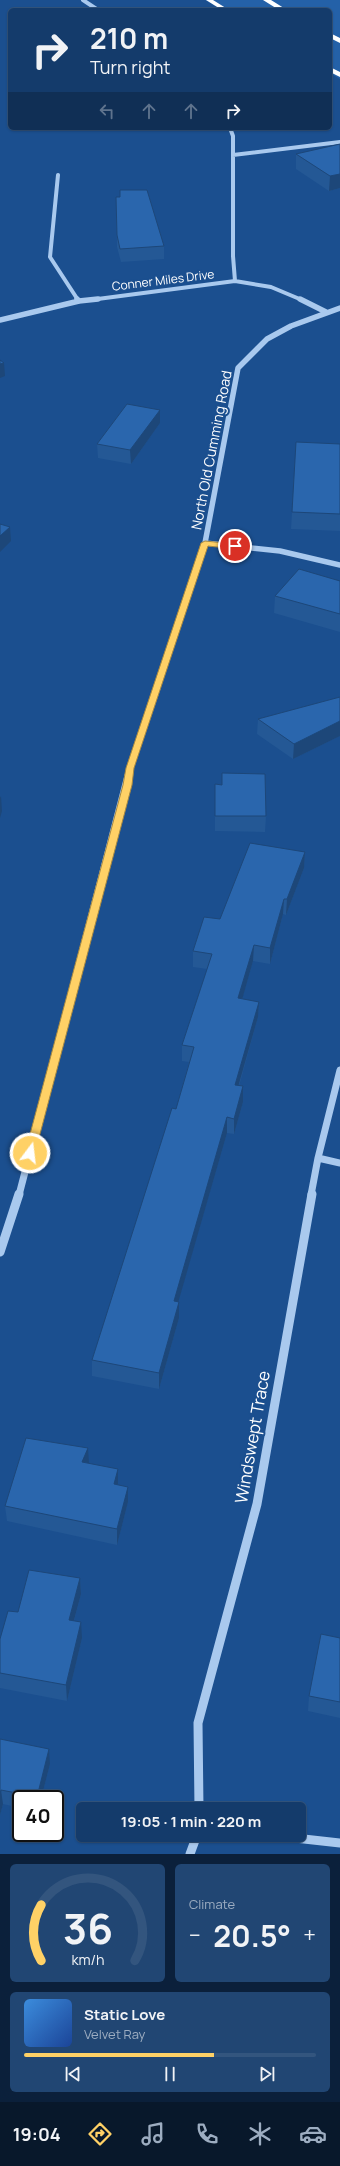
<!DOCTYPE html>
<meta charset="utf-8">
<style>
body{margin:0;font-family:Manrope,sans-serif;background:#214673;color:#f1f3f6;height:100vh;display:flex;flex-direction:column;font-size:15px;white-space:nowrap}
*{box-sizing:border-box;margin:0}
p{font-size:13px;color:#9dadc1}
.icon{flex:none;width:22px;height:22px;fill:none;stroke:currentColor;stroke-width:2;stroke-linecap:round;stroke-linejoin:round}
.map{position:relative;height:1854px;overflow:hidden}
.sheet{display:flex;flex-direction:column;gap:10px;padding:10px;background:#0b203b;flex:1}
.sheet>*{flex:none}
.top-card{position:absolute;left:8px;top:8px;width:324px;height:122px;border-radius:6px;box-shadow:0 1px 3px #0004,0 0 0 1px #33557e;background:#143b6b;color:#f1f3f6;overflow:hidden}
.speed{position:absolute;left:12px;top:1790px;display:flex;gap:8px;font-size:20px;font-weight:700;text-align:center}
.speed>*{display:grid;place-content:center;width:52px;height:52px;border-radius:50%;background:#143b6b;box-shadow:0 1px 3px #0004,0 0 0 1px #33557e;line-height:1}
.speed .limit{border:2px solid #111;border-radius:6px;background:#fff;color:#111}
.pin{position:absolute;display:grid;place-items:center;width:34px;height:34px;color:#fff;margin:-17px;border:2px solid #fff;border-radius:50%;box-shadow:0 1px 4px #0007}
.me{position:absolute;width:44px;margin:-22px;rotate:15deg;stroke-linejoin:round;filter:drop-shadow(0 0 3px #0008)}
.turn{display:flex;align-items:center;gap:14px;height:84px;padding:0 16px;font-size:18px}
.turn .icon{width:52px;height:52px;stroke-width:2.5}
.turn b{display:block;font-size:28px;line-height:34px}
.lanes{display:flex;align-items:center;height:38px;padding:0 16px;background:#0003;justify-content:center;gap:20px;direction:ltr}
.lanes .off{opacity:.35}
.big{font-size:30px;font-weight:700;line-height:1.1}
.sheet .tile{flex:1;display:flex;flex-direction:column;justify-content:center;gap:6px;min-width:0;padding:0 14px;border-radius:6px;background:#214673}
.sheet .dial{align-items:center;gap:0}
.dial svg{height:104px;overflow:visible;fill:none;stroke:#33557e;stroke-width:7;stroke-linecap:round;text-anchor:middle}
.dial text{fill:#f1f3f6;stroke:none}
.song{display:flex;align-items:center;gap:12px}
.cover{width:48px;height:48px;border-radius:6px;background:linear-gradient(135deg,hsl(210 70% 55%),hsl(220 70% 35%))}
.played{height:4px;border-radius:2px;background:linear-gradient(90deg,#ffd166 65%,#33557e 65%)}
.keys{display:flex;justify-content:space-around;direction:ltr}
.heat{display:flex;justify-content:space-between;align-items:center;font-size:22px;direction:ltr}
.sheet .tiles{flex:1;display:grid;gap:10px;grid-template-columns:1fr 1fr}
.tile:last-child{grid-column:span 2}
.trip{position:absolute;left:76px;top:1802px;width:230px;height:40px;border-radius:6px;background:#143b6b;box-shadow:0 1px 3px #0004,0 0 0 1px #33557e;font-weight:700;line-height:40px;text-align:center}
.dock{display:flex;height:64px;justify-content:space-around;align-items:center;background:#08182b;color:#9dadc1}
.dock .icon{width:28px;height:28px}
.dock .on{color:#ffd166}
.dock b{font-size:18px;color:#f1f3f6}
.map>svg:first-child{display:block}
.green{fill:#2461a8}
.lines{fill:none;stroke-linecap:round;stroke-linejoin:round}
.minor-far3{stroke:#a9c9ee;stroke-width:4}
.minor-far2{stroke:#a9c9ee;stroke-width:5.5}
.minor-far1{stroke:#a9c9ee;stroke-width:7}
.minor{stroke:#a9c9ee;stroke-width:9}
.highway{fill:#fff;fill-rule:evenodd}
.wall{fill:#245895}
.shaded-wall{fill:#1d4779}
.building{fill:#2a66ad;stroke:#1d4779}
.route{fill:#ffd166;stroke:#a68842}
.labels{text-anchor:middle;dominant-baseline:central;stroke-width:4;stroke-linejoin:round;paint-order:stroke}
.far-street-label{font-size:12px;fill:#fff;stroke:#1b4f8f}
.street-label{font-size:14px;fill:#fff;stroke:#1b4f8f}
.near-street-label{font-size:17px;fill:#fff;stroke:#1b4f8f}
</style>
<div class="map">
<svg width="340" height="1854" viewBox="0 0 340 1854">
<rect width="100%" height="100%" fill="#1b4f8f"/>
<path class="green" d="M 205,0 L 340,0 L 340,79 L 330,73 L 330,10 L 222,10 Z"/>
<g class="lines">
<path class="minor-far3" d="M 83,0 L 98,10
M 230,128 L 233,136 L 233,256 L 235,281
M 233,155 L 340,142
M 58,175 L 50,257 L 78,300
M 90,300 L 235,281 L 271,287 L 302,300"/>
<path class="minor-far2" d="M 77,299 L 79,301
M 300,299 L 326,312
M 0,320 L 79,301 L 98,299
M 205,543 L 280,551 L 340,565
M 156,689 L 205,543 L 238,368 L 267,339 L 291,326 L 340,308"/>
<path class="minor-far1" d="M 318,1158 L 340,1163
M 19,1195 L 130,768 L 157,688
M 311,1195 L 318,1158 L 340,1070"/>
<path class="minor" d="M 0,1252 L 19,1194
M 199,1809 L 198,1723 L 257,1504 L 312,1194
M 268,1835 L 340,1843
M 190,1854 L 197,1835"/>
<path class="highway" d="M 206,0 L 213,0 L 229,10 L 222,10 Z
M 263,0 L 271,0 L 287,10 L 279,10 Z
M 330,33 L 340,38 L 340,43 L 330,38 Z
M 330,67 L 340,72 L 340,77 L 330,72 Z"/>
</g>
<path class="wall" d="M 340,144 L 340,188 L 329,191 L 296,169 L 296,154 Z
M 116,197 L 164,246 L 164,259 L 121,262 L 117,247 Z
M 160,423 L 131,464 L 98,458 L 97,444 Z
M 340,444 L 340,531 L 291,529 L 292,512 Z
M 340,581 L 340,632 L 274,613 L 275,596 Z
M 340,697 L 340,736 L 293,759 L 257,734 L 258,719 Z
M 222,773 L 266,816 L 265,832 L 215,831 L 215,784 L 222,785 Z
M 305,852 L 304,868 L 286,915 L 283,914 L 270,964 L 253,961 L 242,999 L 259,1002 L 258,1017 L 239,1086 L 243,1102 L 234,1134 L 227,1133 L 178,1302 L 179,1318 L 159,1389 L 92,1376 L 92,1360 L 176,1109 L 189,1062 L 182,1061 L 182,1045 L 207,969 L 193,967 L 193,951 L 220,919 Z
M 89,1463 L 118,1485 L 128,1502 L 117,1545 L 7,1521 L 5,1506 Z
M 80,1578 L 81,1594 L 74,1621 L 82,1638 L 67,1701 L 0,1688 L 0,1639 L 18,1612 Z
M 340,1638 L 340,1718 L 308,1711 L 309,1696 Z
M 0,1739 L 50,1764 L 41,1799 L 21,1799 L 21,1808 L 3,1804 L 0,1815 Z"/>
<path class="shaded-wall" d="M 340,174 L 340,188 L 329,191 L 330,176 Z
M 4,363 L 5,376 L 0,378 L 0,364 Z
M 160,410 L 160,423 L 131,464 L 130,450 Z
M 10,527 L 11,541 L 0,552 L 0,536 Z
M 340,721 L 340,736 L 293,759 L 294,744 Z
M 1,796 L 2,811 L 0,818 L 0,798 Z
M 305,852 L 304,868 L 286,915 L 287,899 Z
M 284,899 L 283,914 L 270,964 L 270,948 Z
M 254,945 L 253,961 L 238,1014 L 238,998 Z
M 259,1002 L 258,1017 L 234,1101 L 235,1085 Z
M 243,1086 L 243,1102 L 234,1134 L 234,1119 Z
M 227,1117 L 227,1133 L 174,1317 L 174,1301 Z
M 179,1302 L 179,1318 L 159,1389 L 159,1373 Z
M 88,1448 L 89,1463 L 82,1462 Z
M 118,1469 L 118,1485 L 114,1484 Z
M 128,1487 L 128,1502 L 117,1545 L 117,1529 Z
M 80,1578 L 81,1594 L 70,1635 L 69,1620 Z
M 81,1622 L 82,1638 L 67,1701 L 66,1685 Z
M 49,1749 L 50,1764 L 41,1799 L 37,1799 L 37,1797 Z
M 1,1790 L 3,1804 L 0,1815 L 0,1794 Z"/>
<path class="building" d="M 340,144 L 340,174 L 330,176 L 296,154 Z
M 120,190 L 147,190 L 164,246 L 120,249 L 117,235 L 116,197 L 120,197 Z
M 0,360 L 4,363 L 0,364 Z
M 127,404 L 160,410 L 130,450 L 97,444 Z
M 296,442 L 340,444 L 340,514 L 292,512 Z
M 0,524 L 10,527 L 0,536 Z
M 299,569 L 340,581 L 340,614 L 275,596 Z
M 340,697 L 340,721 L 294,744 L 258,719 Z
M 222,773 L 265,774 L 266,816 L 215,816 L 215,784 L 222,785 Z
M 250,843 L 305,852 L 287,899 L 284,899 L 270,948 L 254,945 L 238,998 L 259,1002 L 235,1085 L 243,1086 L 234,1119 L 227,1117 L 174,1301 L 179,1302 L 159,1373 L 92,1360 L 172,1108 L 176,1109 L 194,1047 L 182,1045 L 212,954 L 193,951 L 204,917 L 220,919 Z
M 26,1438 L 88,1448 L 82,1462 L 118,1469 L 114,1484 L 128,1487 L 117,1529 L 5,1506 Z
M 29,1570 L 80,1578 L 69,1620 L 81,1622 L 66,1685 L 0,1673 L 0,1639 L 8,1611 L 18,1612 Z
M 321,1634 L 340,1638 L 340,1702 L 309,1696 Z
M 0,1739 L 49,1749 L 37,1797 L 1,1790 L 0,1794 Z"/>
<path class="route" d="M 205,541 L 235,544 L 239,546 L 235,549 L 208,546 L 134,768 L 132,785 L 35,1153 L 30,1157 L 25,1153 L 123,785 L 126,768 L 201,543 Z"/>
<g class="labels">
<g class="far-street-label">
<text transform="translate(163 280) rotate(-7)">Conner Miles Drive</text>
</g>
<g class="street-label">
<text transform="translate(211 450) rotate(-79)">North Old Cumming Road</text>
</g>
<g class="near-street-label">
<text transform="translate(252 1437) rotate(-80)">Windswept Trace</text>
</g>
</g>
</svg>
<div class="speed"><div class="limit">40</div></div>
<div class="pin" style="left:235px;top:546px;background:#d93025"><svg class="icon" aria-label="arrive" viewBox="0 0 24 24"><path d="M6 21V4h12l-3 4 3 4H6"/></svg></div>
<svg class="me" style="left:30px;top:1153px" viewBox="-20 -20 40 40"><circle r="17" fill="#ffd166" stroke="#fff" stroke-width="3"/><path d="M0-11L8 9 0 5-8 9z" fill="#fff"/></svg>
<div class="trip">19:05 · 1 min · 220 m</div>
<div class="top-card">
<div class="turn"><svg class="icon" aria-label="right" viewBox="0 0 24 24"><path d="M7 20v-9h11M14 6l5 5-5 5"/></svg><div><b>210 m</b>Turn right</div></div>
<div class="lanes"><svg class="icon off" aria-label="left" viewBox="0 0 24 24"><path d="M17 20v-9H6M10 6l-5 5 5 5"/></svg><svg class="icon off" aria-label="ahead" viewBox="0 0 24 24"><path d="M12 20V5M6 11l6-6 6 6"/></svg><svg class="icon off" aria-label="ahead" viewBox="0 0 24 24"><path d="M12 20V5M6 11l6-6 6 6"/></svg><svg class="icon" aria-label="right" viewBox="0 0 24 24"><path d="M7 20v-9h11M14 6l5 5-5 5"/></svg></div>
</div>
</div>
<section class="sheet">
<div class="tiles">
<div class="tile dial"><svg viewBox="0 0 100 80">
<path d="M14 69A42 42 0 1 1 86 69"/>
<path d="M14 69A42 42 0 0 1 14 26" stroke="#ffd166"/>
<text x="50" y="56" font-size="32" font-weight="700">36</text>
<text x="50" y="72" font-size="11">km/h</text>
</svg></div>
<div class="tile"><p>Climate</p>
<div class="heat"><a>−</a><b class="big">20.5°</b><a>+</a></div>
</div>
<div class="tile">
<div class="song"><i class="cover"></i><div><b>Static Love</b><p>Velvet Ray</p></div></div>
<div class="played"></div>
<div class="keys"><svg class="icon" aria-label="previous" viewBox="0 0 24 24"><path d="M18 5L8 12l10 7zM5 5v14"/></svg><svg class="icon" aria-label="pause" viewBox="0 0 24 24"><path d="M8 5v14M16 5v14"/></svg><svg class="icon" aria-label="next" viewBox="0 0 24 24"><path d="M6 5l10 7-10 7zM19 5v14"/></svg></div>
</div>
</div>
</section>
<nav class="dock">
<b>19:04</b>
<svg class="icon on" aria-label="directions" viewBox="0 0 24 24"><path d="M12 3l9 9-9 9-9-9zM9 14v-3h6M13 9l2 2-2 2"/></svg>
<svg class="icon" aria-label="music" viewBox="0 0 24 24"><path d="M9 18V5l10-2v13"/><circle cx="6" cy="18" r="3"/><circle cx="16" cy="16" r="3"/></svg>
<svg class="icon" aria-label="phone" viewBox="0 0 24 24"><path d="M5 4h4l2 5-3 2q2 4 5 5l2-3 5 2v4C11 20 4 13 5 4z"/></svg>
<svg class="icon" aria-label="climate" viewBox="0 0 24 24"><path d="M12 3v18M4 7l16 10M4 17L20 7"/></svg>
<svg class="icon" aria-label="car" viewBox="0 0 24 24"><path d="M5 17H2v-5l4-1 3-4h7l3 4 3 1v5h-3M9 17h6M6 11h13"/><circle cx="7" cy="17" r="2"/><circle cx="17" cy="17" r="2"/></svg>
</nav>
